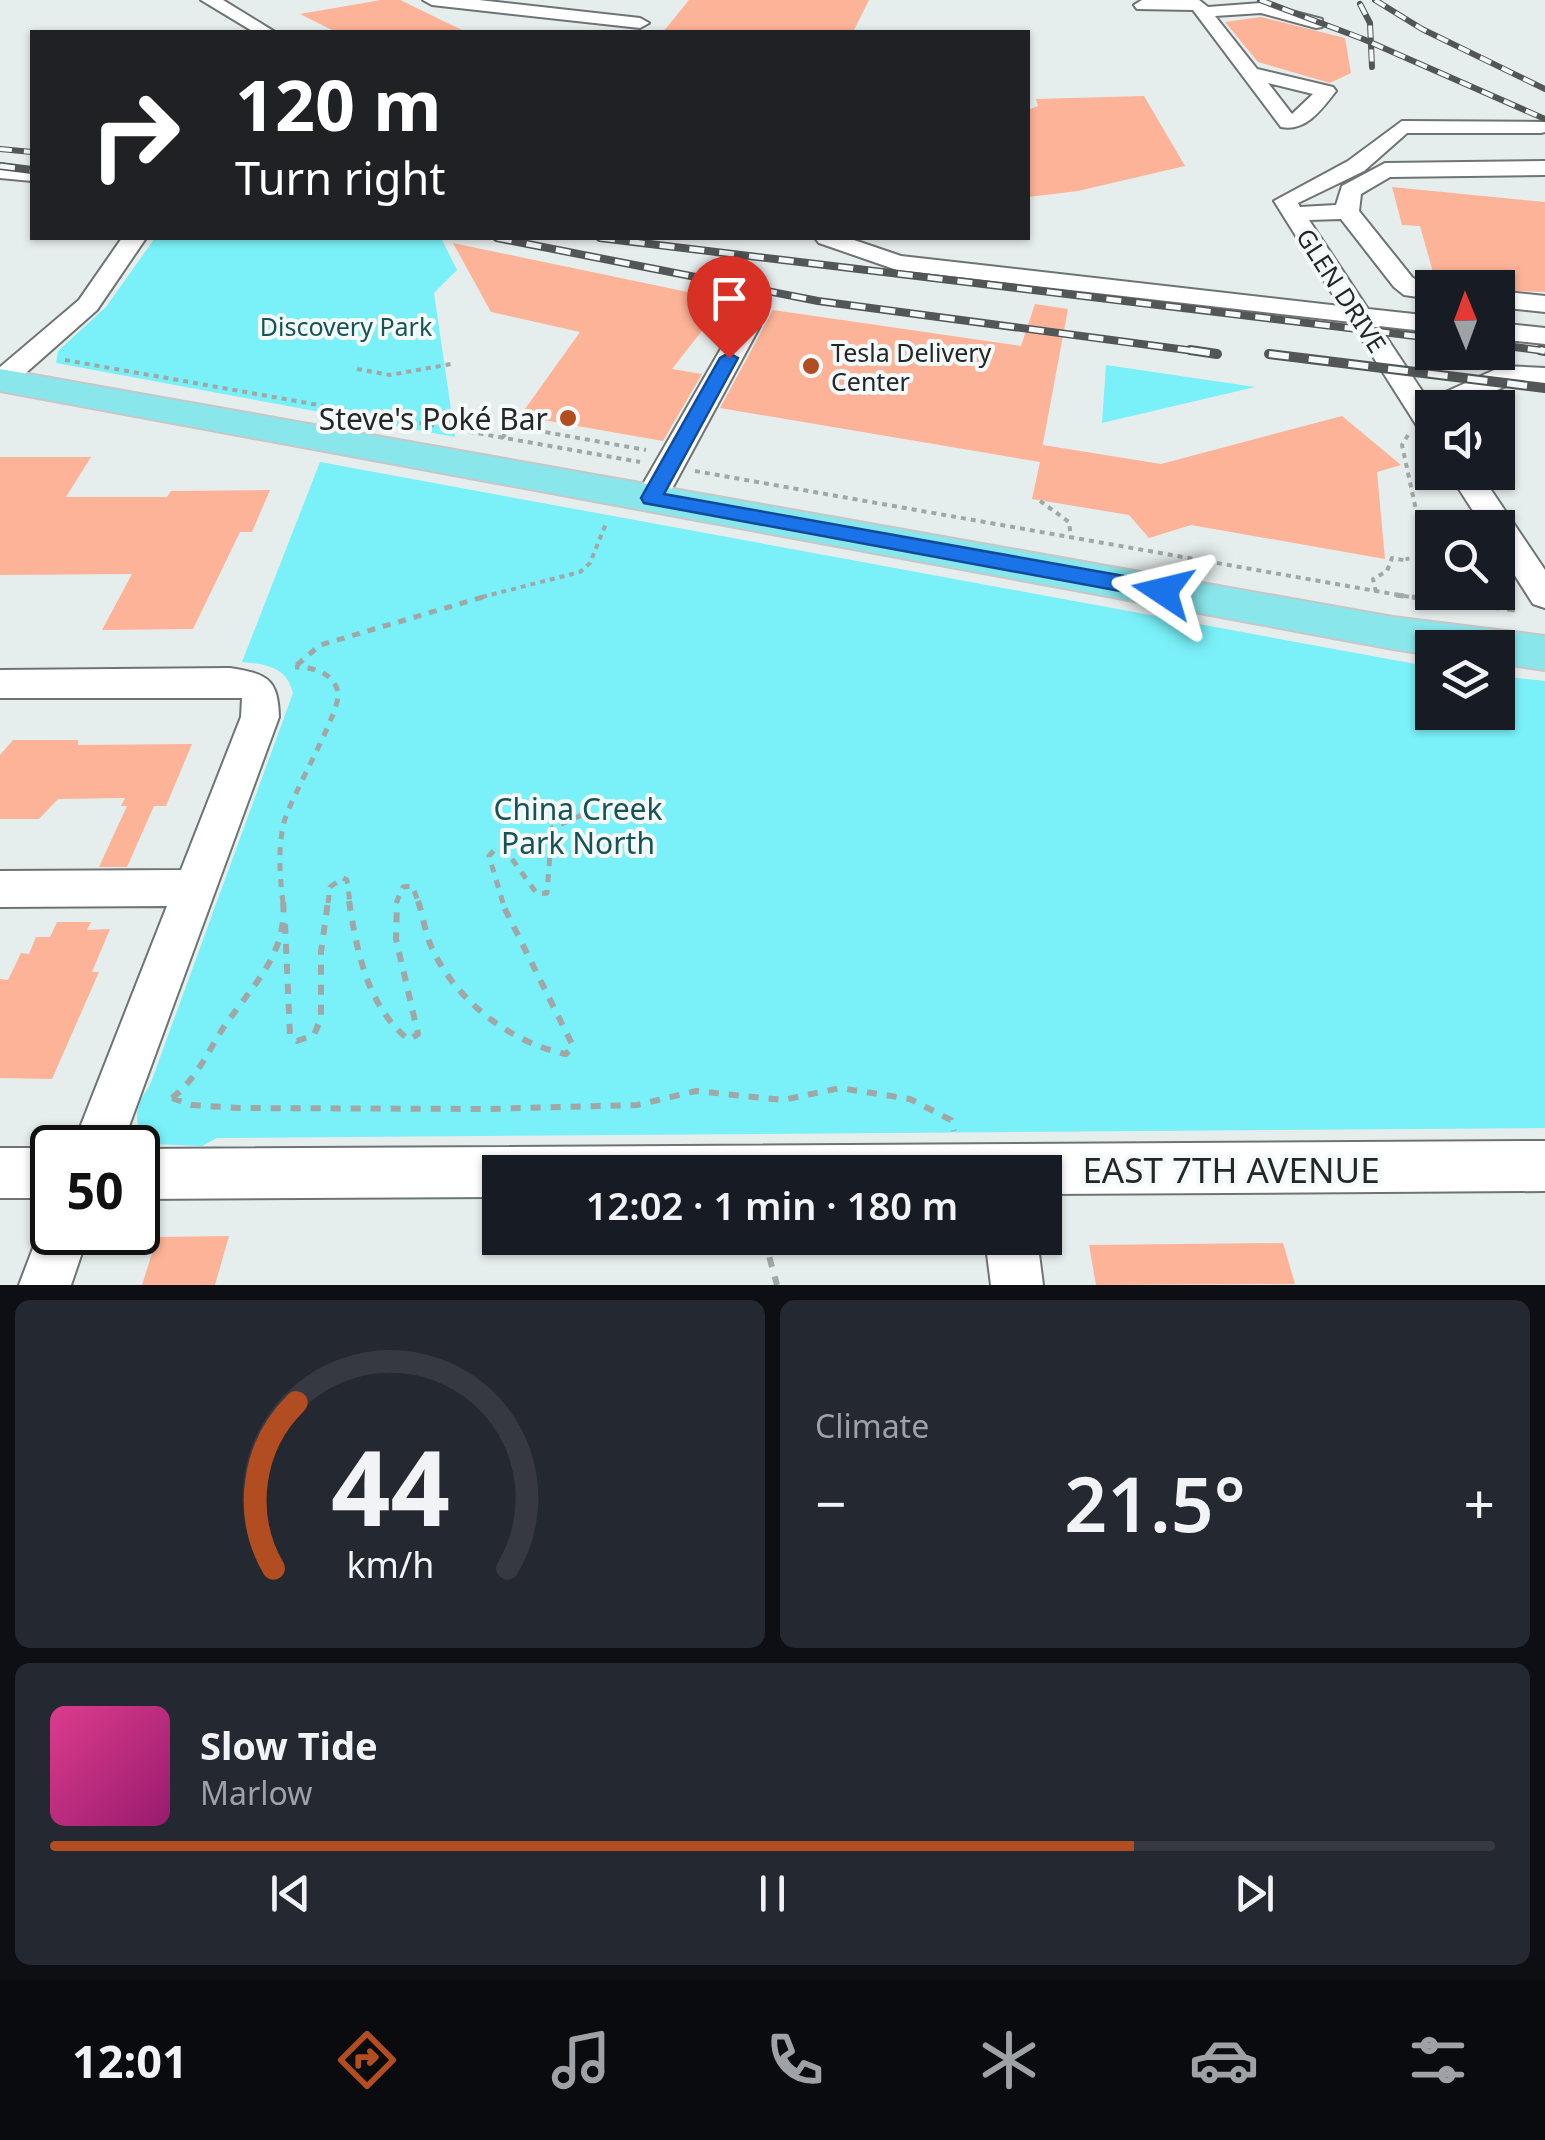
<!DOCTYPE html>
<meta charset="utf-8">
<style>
body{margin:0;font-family:"Noto Sans",sans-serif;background:#242831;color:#f1f3f6;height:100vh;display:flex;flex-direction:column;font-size:38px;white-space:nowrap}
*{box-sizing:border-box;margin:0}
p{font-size:32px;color:#9ea1a6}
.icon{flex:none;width:55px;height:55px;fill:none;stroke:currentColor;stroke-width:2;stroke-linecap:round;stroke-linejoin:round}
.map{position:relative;height:1285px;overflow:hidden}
.sheet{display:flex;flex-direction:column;gap:15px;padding:15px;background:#0d0f14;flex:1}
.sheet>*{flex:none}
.banner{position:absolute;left:30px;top:30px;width:1000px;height:210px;border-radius:0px;box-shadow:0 2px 8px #0004;background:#202124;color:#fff;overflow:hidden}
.needle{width:65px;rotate:359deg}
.tools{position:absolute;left:1415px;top:270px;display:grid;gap:20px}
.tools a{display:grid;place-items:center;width:100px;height:100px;border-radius:0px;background:#171b24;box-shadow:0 2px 8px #0004;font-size:50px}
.speed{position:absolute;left:30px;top:1125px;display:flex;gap:20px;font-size:50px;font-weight:700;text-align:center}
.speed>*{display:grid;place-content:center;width:130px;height:130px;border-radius:50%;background:#171b24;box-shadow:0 2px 8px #0004;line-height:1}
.speed .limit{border:5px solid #111;border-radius:15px;background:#fff;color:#111}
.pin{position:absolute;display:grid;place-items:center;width:85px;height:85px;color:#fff;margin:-102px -42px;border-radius:50% 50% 50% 0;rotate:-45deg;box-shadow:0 0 10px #0007}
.pin .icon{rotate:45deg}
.me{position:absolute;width:110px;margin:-55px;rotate:280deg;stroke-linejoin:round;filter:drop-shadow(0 0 8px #0008)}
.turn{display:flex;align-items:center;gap:35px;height:210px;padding:0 40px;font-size:45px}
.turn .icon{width:130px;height:130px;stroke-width:2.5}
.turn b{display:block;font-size:70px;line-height:85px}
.big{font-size:75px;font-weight:600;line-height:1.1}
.sheet .widget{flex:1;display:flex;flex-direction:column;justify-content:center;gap:15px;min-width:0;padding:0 35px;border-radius:15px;background:#242831}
.sheet .dial{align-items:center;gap:0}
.dial svg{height:260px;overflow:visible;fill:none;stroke:#363941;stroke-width:7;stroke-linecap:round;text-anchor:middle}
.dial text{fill:#f1f3f6;stroke:none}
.song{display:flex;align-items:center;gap:30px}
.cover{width:120px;height:120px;border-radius:15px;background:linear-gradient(135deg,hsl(330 70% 55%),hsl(320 70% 35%))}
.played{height:10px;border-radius:5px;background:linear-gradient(90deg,#b24c21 75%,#363941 75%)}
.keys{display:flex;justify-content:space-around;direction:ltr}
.heat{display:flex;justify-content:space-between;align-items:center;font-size:55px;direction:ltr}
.sheet .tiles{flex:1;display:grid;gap:15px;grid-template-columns:1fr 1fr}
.widget:last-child{grid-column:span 2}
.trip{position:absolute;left:482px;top:1155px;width:580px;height:100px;border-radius:0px;background:#171b24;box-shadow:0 2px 8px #0004;font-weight:600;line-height:100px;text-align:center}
.menu{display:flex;height:160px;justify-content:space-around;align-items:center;background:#090b0e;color:#9ea1a6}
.menu .icon{width:70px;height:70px}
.menu .active{color:#b24c21}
.menu b{font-size:45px;color:#f1f3f6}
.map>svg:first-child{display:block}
.green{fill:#7af0f8}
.building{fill:#fdb397}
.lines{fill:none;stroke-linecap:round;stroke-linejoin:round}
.minor-casing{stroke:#6e7374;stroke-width:4}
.major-casing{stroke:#c6c7c7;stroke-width:4}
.path-far2{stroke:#a1a7a7;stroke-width:4;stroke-dasharray:5 5;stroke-linecap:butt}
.path-far1{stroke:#a1a7a7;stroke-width:5;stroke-dasharray:8 8;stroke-linecap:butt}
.path{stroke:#a1a7a7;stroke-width:6;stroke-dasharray:10 10;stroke-linecap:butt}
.minor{fill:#fff;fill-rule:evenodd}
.major{fill:#89e7ec;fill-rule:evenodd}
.rail-far2-casing{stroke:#525656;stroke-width:6}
.rail-far1-casing{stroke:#525656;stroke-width:8}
.rail-casing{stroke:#525656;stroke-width:10}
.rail-far2{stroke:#f4fafa;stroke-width:4;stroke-dasharray:12;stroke-linecap:butt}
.rail-far1{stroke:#f4fafa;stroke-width:5;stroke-dasharray:15;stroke-linecap:butt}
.rail{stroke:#f4fafa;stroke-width:6;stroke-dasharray:20;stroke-linecap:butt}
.route{fill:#1a73e8;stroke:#114b97;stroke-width:2.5}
.poi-dot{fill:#b24c21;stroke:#f4fafa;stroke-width:4}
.labels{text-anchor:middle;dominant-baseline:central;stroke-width:8;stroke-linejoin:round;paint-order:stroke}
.far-street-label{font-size:25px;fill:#252727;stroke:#f4fafa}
.far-park-label{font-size:25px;fill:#175356;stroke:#f4fafa}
.far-poi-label{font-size:25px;fill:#252727;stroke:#f4fafa;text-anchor:start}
.poi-label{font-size:30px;fill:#252727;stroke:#f4fafa;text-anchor:end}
.park-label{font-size:30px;fill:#175356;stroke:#f4fafa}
.near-street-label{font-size:35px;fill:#252727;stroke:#f4fafa}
</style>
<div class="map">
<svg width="1545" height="1285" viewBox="0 0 1545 1285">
<rect width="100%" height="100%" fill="#e6eded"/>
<path class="green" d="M 155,238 L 441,238 L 457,270 L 434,293 L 455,437 L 56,363 L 58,351 L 106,307 Z
M 1106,365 L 1255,387 L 1102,423 Z
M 320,462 L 1432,667 L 1432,712 L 1498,712 L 1498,676 L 1545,681 L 1545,1128 L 217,1138 L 202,1146 L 153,1144 C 130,1125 134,1107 150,1085 L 293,693 C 287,667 266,664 242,662 Z"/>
<path class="building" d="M 381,0 L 400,0 L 466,32 L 336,32 L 300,14 Z
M 689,0 L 869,0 L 853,32 L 663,32 Z
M 1261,17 L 1345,38 L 1351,73 L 1330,83 L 1258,62 L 1225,22 Z
M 1144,96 L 1185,166 L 1078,191 L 1028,197 L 1028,110 L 1038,106 L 1036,99 Z
M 1392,187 L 1545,202 L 1545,292 L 1446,288 L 1436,283 L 1420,226 L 1402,225 Z
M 453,243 L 726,300 L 672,369 L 702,374 L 663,441 L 520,416 L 580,332 L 491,312 Z
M 1035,304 L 1068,309 L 1041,454 L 1043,445 L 1161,464 L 1342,416 L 1401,465 L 1377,472 L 1385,559 L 1191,525 L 1149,538 L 1129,515 L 1032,499 L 1040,462 L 720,408 L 773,310 L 1021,346 Z
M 0,457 L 91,457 L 66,497 L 167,497 L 171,491 L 270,490 L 252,532 L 240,532 L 193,629 L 102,630 L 132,574 L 0,575 Z
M 13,740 L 78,740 L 78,745 L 192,744 L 166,806 L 154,806 L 127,867 L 99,867 L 127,806 L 121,806 L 125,798 L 58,799 L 39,819 L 0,819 L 0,755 Z
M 57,922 L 91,922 L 87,930 L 110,929 L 92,972 L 99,972 L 52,1079 L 0,1078 L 0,979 L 8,980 L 21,953 L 29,954 L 36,937 L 50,937 Z
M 229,1236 L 215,1285 L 142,1285 L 157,1237 Z
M 1283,1243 L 1295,1284 L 1096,1285 L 1089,1245 Z"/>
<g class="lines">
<g class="minor-casing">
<path id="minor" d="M 201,0 L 223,0 L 275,32 L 254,32 Z
M 423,0 L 479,0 L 640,18 L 649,23 L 640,28 L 432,5 Z
M 1142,0 L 1199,0 L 1208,7 L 1261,3 L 1322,19 L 1322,27 L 1316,28 L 1261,13 L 1215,16 L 1257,69 L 1333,87 L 1336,91 C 1322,109 1306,132 1281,127 L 1193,10 L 1137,9 L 1134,5 ZM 1268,83 L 1313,94 L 1292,114 Z
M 1402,121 L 1545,122 L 1545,132 L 1541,133 L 1407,133 L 1364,171 L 1298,203 L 1300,207 L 1336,205 L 1342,186 L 1385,163 L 1545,161 L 1545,175 L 1390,177 L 1361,194 L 1359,211 L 1412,277 L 1420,283 L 1442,288 L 1432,288 L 1432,299 L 1404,295 L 1394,287 L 1341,219 L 1309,220 L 1368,309 L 1432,316 L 1432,332 L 1379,326 L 1428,400 L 1503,366 L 1545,368 L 1545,384 L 1517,381 L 1458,408 L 1432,408 L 1432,437 L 1422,434 L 1351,322 L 897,270 L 819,243 L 815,238 L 848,238 L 901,256 L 1340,306 L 1274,201 L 1348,161 Z
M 0,164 L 32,169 L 32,181 L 0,178 Z
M 122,238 L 146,238 L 97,310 L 11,386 L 0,388 L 0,367 L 79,300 Z
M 1498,291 L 1545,296 L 1545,312 L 1498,307 Z
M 747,318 L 760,326 L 667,498 L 662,505 L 640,505 L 635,498 L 734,326 Z
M 1498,323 L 1545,328 L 1545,344 L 1498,339 Z
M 1448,472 L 1479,472 L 1545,570 L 1545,608 L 1533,604 L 1498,549 L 1498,528 L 1484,528 Z
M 230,668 C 267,674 278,678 279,717 L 121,1148 L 72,1148 L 167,906 L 0,907 L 0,871 L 181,870 L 241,717 L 242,698 L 0,698 L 0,670 Z
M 1545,1141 L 1545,1191 L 1045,1194 L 1045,1172 L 500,1172 L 500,1197 L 138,1199 L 138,1149 Z
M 0,1148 L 52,1148 L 52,1198 L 0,1198 Z
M 52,1211 L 52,1232 L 89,1232 L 71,1285 L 19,1285 L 46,1214 Z
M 985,1238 L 1037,1238 L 1043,1285 L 991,1285 Z"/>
</g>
<g class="major-casing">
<path id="major" d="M 0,369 L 1393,617 L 1545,636 L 1545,670 L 1498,663 L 1498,648 L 1432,648 L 1432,655 L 1393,649 L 0,391 Z"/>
</g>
<path class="path-far2" d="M 65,360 L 640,462
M 357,369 L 390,375 L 451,364
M 1408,435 L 1402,445 L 1416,510
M 502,438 L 511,426 L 646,450
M 695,471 L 1410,597
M 1040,501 L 1069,522 L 1071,538
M 1437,523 L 1464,527
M 1423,560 L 1430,597
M 1376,592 L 1373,579 L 1387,571 L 1392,558 L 1408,561 L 1407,557
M 482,597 L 580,572 L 590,563 L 607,521"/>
<path class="path-far1" d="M 1396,595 L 1522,611
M 1430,595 L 1431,600
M 297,665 L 320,645 L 490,595
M 283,903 C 280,876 277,847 285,819 C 293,793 342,709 338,692 C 333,672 312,667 295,667
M 328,903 L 330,887 L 343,878 L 347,880 L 350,903
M 396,903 L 403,887 L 412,886 L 419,903
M 503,903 L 489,856 L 496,848 L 507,852 L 537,894 L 547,893 L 552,828 L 582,815"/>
<path class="path" d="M 349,901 C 357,952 367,1006 409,1040 L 418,1034 L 396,939 L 397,901
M 418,901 C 423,916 425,932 431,946 C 454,999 510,1043 566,1054 L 573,1046 L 501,901
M 285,924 L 290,1035 L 297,1041 L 314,1035 L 321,1018 L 321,952 L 328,901
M 172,1098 L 191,1105 L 239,1108 L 487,1109 L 637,1105 L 696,1091 L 783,1100 L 840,1088 L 910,1099 L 951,1120 L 954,1131
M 172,1098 C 198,1078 208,1050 226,1024 C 254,984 288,952 283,901
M 764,1238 L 777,1285"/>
<use href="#minor" class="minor"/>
<use href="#major" class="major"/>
<g class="rail-far2-casing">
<path id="rail-far2" d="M 1260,0 L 1363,39 L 1545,119
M 1375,0 L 1422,29 L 1545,89
M 1360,4 L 1370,23 L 1372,67
M 0,149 L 32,152"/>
</g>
<g class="rail-far1-casing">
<path id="rail-far1" d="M 0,166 L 32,170
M 497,238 L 818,301 L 1209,353
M 600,238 L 1432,338
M 1498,345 L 1545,351"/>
</g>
<g class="rail-casing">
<path id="rail" d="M 1190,350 L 1217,354
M 1540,350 L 1545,351
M 1269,354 L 1545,388"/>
</g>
<use href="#rail-far2" class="rail-far2"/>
<use href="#rail-far1" class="rail-far1"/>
<use href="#rail" class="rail"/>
</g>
<path class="route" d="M 729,353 L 738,358 L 664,494 L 1163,583 L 1174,591 L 1163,599 L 644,503 L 641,498 L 720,358 Z"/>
<g class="poi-dot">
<circle cx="811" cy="366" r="10"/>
<circle cx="568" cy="418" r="10"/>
</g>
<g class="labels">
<g class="far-street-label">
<text transform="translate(1342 290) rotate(57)">GLEN DRIVE</text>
</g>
<g class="far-park-label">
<text x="346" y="326">Discovery Park</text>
</g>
<g class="far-poi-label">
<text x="831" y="352">Tesla Delivery<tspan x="831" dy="29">Center</tspan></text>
</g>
<g class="poi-label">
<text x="548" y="418">Steve's Poké Bar</text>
</g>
<g class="park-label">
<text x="578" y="808">China Creek<tspan x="578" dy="34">Park North</tspan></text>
</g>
<g class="near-street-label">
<text x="1231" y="1169">EAST 7TH AVENUE</text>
</g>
</g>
</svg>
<div class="tools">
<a><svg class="needle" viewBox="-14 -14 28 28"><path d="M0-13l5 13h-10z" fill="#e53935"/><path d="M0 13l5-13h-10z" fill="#9ea1a6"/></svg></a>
<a><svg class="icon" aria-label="sound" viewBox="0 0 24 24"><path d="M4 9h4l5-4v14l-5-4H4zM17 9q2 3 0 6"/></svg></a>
<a><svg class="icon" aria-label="search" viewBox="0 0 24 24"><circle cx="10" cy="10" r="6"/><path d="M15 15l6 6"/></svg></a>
<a><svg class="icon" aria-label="layers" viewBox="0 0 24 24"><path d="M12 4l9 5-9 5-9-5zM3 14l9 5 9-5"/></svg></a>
</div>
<div class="speed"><div class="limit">50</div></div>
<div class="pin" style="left:729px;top:358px;background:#d93025"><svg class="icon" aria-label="arrive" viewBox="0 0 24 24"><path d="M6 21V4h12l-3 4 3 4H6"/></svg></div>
<svg class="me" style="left:1163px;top:591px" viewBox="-20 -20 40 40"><path d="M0-17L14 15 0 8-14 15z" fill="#1a73e8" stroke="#fff" stroke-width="4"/></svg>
<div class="trip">12:02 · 1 min · 180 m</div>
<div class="banner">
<div class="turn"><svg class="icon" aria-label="right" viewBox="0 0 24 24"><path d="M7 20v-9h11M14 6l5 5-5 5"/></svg><div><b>120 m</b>Turn right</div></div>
</div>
</div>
<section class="sheet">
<div class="tiles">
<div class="widget dial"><svg viewBox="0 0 100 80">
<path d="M14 69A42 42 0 1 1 86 69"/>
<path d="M14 69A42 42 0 0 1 21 18" stroke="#b24c21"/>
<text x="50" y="56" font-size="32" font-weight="700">44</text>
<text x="50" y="72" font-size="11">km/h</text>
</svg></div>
<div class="widget"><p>Climate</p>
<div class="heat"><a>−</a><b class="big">21.5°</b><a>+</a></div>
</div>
<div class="widget">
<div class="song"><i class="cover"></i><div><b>Slow Tide</b><p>Marlow</p></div></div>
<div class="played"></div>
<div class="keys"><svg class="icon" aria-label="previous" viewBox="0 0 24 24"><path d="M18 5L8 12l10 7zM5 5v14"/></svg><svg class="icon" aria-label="pause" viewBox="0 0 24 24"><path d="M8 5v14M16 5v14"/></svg><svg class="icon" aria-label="next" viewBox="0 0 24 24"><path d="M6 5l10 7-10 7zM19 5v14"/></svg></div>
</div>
</div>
</section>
<nav class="menu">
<b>12:01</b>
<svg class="icon active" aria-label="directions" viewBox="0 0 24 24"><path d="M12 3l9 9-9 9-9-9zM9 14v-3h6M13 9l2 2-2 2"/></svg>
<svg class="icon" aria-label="music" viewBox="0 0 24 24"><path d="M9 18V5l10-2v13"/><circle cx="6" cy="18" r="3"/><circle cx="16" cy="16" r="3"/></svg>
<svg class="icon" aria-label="phone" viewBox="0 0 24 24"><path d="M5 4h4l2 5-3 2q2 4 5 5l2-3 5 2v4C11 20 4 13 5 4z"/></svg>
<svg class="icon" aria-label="climate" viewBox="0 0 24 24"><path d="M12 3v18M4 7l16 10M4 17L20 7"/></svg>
<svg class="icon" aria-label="car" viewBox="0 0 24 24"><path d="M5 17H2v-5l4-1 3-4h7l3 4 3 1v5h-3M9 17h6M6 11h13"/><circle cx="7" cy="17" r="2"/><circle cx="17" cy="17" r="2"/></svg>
<svg class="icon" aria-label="filters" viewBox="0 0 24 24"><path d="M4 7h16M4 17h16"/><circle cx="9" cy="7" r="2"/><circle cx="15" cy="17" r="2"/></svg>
</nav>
